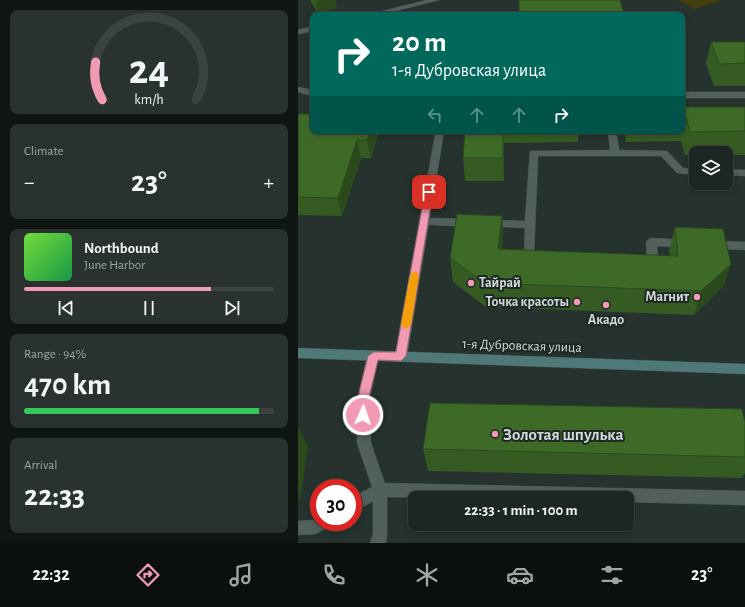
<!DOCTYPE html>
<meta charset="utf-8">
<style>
body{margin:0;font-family:"Alegreya Sans",sans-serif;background:#29322f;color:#f1f3f6;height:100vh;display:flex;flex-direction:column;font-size:15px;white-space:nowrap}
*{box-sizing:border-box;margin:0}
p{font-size:13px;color:#a0a5a5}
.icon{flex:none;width:22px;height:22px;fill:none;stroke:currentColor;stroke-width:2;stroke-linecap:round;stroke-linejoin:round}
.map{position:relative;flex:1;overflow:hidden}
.details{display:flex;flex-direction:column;gap:10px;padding:10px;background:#0f1513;width:298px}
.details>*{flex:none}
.hud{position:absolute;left:12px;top:12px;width:375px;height:122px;border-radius:8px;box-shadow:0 2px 6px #0003,0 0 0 1px #3a4340;background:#00695c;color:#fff;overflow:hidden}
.buttons{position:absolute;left:391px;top:146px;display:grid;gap:8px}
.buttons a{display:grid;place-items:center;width:44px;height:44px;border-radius:8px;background:#1c2622;box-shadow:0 2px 6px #0003,0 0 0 1px #3a4340;font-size:20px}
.speed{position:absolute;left:12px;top:479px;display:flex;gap:8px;font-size:20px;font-weight:700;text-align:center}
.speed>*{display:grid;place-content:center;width:52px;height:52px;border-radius:50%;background:#1c2622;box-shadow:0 2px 6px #0003,0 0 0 1px #3a4340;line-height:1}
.speed .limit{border:6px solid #d22;background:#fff;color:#111}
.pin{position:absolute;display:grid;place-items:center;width:34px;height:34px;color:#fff;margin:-17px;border-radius:8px;box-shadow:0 2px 6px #0006}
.me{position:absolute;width:44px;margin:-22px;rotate:3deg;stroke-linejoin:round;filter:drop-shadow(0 0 3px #0008)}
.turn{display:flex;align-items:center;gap:14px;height:84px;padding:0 16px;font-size:18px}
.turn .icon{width:52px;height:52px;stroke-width:2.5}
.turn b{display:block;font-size:28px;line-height:34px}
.lanes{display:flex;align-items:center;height:38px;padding:0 16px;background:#0003;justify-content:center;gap:20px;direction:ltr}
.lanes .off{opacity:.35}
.big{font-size:30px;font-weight:700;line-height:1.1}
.details .card{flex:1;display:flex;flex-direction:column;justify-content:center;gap:6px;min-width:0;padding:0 14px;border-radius:8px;background:#29322f}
.details .dial{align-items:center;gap:0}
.dial svg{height:104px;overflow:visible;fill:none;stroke:#3a4340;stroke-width:7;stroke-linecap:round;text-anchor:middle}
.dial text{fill:#f1f3f6;stroke:none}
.song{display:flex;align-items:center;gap:12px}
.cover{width:48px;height:48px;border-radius:6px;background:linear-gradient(135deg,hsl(100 70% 55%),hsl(140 70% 35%))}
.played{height:4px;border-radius:2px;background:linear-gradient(90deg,#f19ab3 75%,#3a4340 75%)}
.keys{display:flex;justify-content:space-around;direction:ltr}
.heat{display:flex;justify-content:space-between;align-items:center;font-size:22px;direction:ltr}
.charge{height:6px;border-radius:3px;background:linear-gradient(90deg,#34c759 94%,#3a4340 0)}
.trip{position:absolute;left:110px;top:491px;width:226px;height:40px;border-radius:8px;background:#1c2622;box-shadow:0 2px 6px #0003,0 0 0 1px #3a4340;font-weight:700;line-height:40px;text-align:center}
.menu{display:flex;height:64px;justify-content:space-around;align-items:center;background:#0b0f0e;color:#a0a5a5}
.menu .icon{width:28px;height:28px}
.menu .selected{color:#f19ab3}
.menu b{font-size:18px;color:#f1f3f6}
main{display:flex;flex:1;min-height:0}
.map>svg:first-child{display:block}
.green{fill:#433e0b}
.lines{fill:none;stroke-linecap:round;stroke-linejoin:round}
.service-casing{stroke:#44504b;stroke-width:1}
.minor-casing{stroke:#44504b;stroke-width:1}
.secondary-casing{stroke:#44504b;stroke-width:1}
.service{fill:#52605b;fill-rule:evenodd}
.minor{fill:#52605b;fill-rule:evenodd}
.secondary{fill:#4e7978;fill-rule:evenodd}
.wall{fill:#355b22}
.shaded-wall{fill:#2b4a1c}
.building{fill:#3e6a28;stroke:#2b4a1c}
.route{fill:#f19ab3;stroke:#9d6474}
.slow{fill:#f59e0b}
.poi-dot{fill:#f19ab3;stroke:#1b2823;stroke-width:1.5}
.labels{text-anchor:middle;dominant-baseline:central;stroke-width:4;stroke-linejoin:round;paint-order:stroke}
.poi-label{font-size:14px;font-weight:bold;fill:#d2dad7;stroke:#1b2823;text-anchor:end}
.street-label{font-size:14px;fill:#d2dad7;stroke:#1b2823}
.near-poi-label{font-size:17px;font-weight:bold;fill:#d2dad7;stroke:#1b2823;text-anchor:start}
</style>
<main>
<section class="details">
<div class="card dial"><svg viewBox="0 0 100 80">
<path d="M14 69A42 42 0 1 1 86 69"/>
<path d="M14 69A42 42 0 0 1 9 40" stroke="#f19ab3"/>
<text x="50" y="56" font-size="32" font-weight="700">24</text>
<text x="50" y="72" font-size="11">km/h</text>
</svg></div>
<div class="card"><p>Climate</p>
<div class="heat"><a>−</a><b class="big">23°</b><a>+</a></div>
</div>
<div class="card">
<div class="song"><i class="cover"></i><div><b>Northbound</b><p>June Harbor</p></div></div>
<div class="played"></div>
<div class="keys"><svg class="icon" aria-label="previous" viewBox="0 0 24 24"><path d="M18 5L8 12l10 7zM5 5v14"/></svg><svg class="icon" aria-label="pause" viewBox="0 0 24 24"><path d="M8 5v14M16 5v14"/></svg><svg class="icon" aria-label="next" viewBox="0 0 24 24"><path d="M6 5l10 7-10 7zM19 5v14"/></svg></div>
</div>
<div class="card"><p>Range · 94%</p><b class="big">470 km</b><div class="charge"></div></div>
<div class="card"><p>Arrival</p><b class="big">22:33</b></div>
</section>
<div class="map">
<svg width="447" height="543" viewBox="0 0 447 543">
<rect width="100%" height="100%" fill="#25322d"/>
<path class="green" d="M 380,0 L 420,0 L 422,1 L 396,9 Z"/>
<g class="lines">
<g class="service-casing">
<path id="service" d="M 129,0 L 141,0 L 82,15 L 69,15 Z
M 15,27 L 15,31 L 0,34 L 0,30 Z
M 310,131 L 318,131 L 321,150 L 369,151 L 385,168 L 398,169 L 398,175 L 379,173 L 363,156 L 240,156 L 236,252 L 244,253 L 245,256 L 244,259 L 231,259 L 226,255 L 227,228 L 187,226 L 186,224 L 187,222 L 191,220 L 227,221 L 232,151 L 312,150 Z
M 428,169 L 447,170 L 447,176 L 428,175 Z
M 126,218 L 171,219 L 176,223 L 171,227 L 122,224 L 121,222 Z
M 353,238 L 388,240 L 393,244 L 388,248 L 359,246 L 360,260 L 359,263 L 341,262 L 340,259 L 341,256 L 349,256 L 348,242 Z
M 414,241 L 447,242 L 447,250 L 410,248 L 409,245 Z
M 82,483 L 447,491 L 447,505 L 329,502 L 329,498 L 83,497 L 55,512 L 55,497 Z
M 21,517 L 21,522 L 33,522 L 31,527 L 17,534 L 0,535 L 0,521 L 15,520 Z"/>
</g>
<g class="minor-casing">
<path id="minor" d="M 0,87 L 15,90 L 15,96 L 0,92 Z
M 384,92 L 447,92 L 447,98 L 384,98 Z
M 138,131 L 146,131 L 109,356 L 107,360 L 103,361 L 99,360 L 97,356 Z
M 75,351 L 79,352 L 81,356 L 71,401 L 73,443 L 89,490 L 89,534 L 88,543 L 72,543 L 75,534 L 75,490 L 59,443 L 59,401 L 69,356 L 71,352 Z"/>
</g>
<g class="secondary-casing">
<path id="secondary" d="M 0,348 L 447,364 L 447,374 L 0,358 Z"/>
</g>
<use href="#service" class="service"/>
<use href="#minor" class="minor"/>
<use href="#secondary" class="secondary"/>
</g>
<path class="wall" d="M 12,0 L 37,0 L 39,8 L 20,13 Z
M 413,42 L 447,42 L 447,86 L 416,86 L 408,64 Z
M 384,104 L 385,108 L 447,107 L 447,155 L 428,155 L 428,153 L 398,153 L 398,155 L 387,155 L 383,141 L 328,142 L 326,131 L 384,131 Z
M 0,116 L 15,131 L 80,131 L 80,134 L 73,158 L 63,158 L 44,216 L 0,215 Z
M 167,131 L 280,131 L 280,142 L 206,143 L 206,181 L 167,181 L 165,158 Z
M 204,216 L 205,240 L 204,249 L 372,256 L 371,251 L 377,227 L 433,264 L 425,287 L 396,315 L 188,307 L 155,282 L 152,258 Z
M 447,422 L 447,473 L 444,478 L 130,471 L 125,449 Z"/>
<path class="shaded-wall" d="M 27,0 L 37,0 L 39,8 L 20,13 L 18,2 Z
M 72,131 L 80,131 L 80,134 L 73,158 L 69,140 Z
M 206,131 L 206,181 L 205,158 Z
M 59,140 L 63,158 L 44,216 L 40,198 Z
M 204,216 L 205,240 L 201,273 L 200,249 Z
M 433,264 L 425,287 L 396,315 L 403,291 Z
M 0,425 L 10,447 L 2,500 L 0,498 Z"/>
<path class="building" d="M 16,0 L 27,0 L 18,2 Z
M 221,0 L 322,0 L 326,15 L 221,15 Z
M 413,42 L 447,42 L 447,63 L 421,64 Z
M 384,104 L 388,118 L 384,118 Z
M 385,107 L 447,107 L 447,131 L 392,132 Z
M 1,114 L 15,114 L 15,131 L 72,131 L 69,140 L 59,140 L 40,198 L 0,197 L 0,116 Z
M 167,131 L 205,131 L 205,158 L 165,158 Z
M 159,214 L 204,216 L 200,249 L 380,256 L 377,227 L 425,229 L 433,264 L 403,291 L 186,283 L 152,258 Z
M 132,403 L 444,409 L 447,422 L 447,457 L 125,449 Z"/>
<path class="route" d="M 131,189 L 135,192 L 108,356 L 103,361 L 80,360 L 70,401 L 69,418 L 62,418 C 55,404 67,372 70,356 L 76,352 L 98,352 L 127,192 Z"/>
<path class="slow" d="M 117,271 L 121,275 L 113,325 L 108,329 L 103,325 L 112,275 Z"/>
<g class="poi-dot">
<circle cx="173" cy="283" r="4"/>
<circle cx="399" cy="297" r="4"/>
<circle cx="279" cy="302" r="4"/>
<circle cx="308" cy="305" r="4"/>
<circle cx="197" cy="434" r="4"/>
</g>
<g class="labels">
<g class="poi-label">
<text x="181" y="283" text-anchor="start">Тайрай</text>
<text x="391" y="297">Магнит</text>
<text x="271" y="302">Точка красоты</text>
<text x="308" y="320" text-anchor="middle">Акадо</text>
</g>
<g class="street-label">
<text transform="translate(224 346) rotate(2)">1-я Дубровская улица</text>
</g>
<g class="near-poi-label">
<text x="205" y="434">Золотая шпулька</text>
</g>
</g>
</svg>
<div class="buttons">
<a><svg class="icon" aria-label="layers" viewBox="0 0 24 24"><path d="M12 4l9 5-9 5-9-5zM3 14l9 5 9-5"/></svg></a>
</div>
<div class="speed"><div class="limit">30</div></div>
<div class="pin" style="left:131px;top:192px;background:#d93025"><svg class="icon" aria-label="arrive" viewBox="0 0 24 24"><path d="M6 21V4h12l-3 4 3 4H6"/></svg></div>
<svg class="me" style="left:65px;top:415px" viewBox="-20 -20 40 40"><circle r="17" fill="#f19ab3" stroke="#fff" stroke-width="3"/><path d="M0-11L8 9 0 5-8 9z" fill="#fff"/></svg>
<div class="trip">22:33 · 1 min · 100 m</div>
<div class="hud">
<div class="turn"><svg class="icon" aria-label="right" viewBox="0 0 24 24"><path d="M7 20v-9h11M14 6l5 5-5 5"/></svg><div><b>20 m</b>1-я Дубровская улица</div></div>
<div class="lanes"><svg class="icon off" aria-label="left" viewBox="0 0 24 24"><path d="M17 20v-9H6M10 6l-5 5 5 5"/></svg><svg class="icon off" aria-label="ahead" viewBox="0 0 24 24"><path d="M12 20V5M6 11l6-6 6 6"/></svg><svg class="icon off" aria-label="ahead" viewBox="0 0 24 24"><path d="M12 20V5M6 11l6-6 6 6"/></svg><svg class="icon" aria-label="right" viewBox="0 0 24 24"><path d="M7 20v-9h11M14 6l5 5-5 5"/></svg></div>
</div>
</div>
</main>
<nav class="menu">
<b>22:32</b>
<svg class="icon selected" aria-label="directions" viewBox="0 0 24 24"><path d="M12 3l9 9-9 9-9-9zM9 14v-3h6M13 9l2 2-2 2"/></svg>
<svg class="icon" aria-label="music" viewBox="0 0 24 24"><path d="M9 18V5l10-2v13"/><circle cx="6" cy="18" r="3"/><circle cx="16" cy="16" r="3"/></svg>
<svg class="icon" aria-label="phone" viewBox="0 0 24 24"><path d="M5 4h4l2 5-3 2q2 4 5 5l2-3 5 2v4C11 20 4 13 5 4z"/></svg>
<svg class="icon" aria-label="climate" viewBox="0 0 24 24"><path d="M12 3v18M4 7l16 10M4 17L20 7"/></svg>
<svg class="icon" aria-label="car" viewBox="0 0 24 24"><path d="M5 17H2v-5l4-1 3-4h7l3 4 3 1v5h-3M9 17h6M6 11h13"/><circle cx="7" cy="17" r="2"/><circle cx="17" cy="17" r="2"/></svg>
<svg class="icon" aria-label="filters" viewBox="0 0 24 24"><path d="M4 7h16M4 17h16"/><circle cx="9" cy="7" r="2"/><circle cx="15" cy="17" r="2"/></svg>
<b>23°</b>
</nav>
